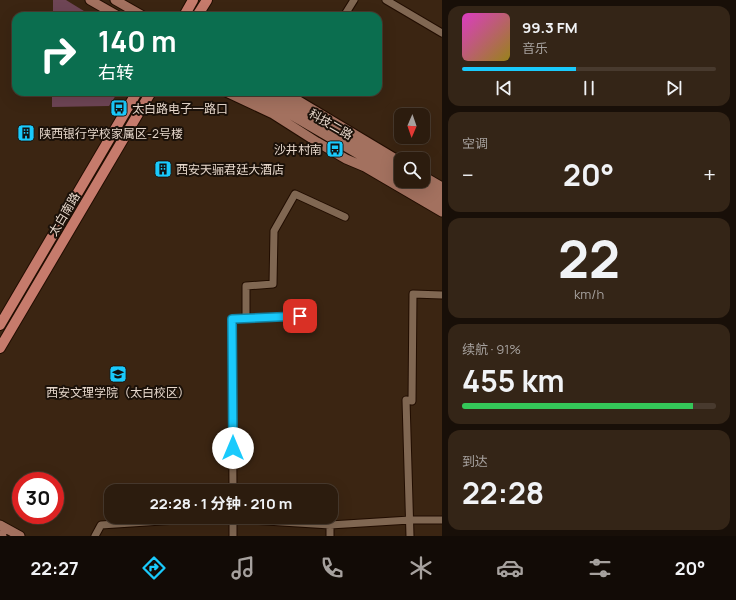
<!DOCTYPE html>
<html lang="zh">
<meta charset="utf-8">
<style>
body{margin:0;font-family:Manrope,"Noto Sans SC",sans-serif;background:#342517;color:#f1f3f6;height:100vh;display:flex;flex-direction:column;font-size:15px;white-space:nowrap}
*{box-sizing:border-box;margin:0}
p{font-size:13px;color:#a6a19e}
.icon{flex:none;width:22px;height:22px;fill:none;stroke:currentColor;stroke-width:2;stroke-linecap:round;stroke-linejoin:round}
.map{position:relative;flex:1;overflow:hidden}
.side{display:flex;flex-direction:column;gap:6px;padding:6px;background:#180f08;width:294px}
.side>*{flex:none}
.top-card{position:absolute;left:12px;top:12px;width:370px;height:84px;border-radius:12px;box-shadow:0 4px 16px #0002,0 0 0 1px #483a2e;background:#0b6e4f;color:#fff;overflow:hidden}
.needle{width:26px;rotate:182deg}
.tools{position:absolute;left:394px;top:108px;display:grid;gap:8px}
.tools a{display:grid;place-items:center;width:36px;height:36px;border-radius:8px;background:#2c1c0e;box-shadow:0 4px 16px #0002,0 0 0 1px #483a2e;font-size:20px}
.speed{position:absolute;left:12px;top:472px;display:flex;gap:8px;font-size:20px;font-weight:700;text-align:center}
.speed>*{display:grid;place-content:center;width:52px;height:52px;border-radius:50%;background:#2c1c0e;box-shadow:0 4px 16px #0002,0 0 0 1px #483a2e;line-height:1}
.speed .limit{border:6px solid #d22;background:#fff;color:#111}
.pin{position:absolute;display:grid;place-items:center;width:34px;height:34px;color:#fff;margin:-17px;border-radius:8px;box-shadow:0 2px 6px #0006}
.me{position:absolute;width:44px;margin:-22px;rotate:0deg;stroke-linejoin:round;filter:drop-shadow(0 0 3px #0008)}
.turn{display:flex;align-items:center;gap:14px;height:84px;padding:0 20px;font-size:18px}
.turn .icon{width:52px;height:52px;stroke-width:2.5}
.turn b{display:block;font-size:28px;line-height:34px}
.big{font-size:30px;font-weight:700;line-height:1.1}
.side .widget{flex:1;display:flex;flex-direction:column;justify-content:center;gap:6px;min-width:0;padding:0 14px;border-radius:12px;background:#342517}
.side .dial{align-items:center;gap:0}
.dial b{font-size:52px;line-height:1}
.song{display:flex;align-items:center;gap:12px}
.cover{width:48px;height:48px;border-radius:6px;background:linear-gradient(135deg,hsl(310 70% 55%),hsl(50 70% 35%))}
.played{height:4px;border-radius:2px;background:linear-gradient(90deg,#1acafc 45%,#483a2e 45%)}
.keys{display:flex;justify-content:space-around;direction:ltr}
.heat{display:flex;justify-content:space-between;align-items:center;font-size:22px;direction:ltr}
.charge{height:6px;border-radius:3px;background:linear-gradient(90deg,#34c759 91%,#483a2e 0)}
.trip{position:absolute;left:104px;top:484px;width:234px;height:40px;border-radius:12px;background:#2c1c0e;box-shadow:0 4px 16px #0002,0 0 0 1px #483a2e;font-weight:700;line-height:40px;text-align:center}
.tabs{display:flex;height:64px;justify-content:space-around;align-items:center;background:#120b06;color:#a6a19e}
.tabs .icon{width:28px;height:28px}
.tabs .on{color:#1acafc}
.tabs b{font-size:18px;color:#f1f3f6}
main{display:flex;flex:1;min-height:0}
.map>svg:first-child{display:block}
.green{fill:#6e4555}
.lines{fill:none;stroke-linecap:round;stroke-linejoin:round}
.street-casing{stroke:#210d00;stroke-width:9}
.secondary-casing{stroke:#210d00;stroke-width:11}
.primary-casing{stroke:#210d00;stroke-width:12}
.street{stroke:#806752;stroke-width:7}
.secondary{stroke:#a3715f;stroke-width:9}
.primary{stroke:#c67b6c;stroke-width:10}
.route-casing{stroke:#1183a4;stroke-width:10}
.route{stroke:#1acafc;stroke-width:7}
.labels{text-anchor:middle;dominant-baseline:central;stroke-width:4;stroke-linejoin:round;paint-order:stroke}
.poi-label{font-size:12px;fill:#e7d8cc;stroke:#1b1109;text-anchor:start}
.street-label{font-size:12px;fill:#e7d8cc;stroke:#1b1109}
</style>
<main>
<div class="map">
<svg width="442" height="536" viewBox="0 0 442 536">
<rect width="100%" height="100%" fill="#3b2512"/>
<path class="green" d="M 53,0 L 66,0 L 92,16 L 53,16 Z
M 52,92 L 118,92 L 109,106 L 52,107 Z"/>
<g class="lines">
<g class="street-casing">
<path id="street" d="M 386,0 L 442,33
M 344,16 L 354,0
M 246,318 L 246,286 L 273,284 L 274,231 L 295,194 L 345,217
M 233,491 L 232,319 L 300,316
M 95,536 L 101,525 L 192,519 L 233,519 L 330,525 L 410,520 L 442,520
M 233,536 L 233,517
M 330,536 L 330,525
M 410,536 L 406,400 L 412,401 L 413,294 L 442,295"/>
</g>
<g class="secondary-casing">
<path id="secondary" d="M 90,0 L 118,16
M 115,0 L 143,16
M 226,92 L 273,114 L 317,142 L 346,159 L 365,167 L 442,212
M 247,92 L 276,106 L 401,179
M 268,92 L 401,170
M 284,92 L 401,162
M 423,176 L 442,187
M 404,181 L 442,203
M 419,181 L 442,195
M 0,525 L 20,536
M 0,535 L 2,536"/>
</g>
<g class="primary-casing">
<path id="primary" d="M 184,16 L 193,0
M 197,16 L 207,0
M 0,325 L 137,92
M 0,348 L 151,92"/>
</g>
<use href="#street" class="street"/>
<use href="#secondary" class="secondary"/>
<use href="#primary" class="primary"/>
</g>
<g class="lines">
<g class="route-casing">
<path id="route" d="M 233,448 L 232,319 L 300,316"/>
</g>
<use href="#route" class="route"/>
</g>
<defs>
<g id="bus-square" transform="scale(0.9)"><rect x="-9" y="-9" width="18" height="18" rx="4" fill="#1acafc" stroke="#1b1109"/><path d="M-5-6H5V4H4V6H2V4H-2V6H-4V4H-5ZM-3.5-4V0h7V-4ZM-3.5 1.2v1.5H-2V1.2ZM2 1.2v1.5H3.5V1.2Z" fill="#111"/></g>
<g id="building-square" transform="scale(0.9)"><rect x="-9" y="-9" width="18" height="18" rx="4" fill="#1acafc" stroke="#1b1109"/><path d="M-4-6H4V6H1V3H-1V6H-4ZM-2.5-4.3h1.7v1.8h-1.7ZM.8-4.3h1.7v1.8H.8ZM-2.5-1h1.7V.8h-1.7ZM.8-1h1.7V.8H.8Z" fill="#111"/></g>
<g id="university-square" transform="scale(0.9)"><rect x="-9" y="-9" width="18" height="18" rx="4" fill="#1acafc" stroke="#1b1109"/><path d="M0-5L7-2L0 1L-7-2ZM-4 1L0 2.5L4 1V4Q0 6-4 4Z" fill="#111"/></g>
</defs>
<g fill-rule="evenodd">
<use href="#bus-square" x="119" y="108"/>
<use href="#building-square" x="26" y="133"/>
<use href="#bus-square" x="335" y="149"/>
<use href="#building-square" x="163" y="169"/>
<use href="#university-square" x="118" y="374"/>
</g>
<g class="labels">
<g class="poi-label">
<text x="132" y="108">太白路电子一路口</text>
<text x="39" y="133">陕西银行学校家属区-2号楼</text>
<text x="322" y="149" text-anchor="end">沙井村南</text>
<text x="176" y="169">西安天骊君廷大酒店</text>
<text x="118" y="392" text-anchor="middle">西安文理学院（太白校区）</text>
</g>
<g class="street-label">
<text transform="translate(331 124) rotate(30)">科技二路</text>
<text transform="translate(64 214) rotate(-59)">太白南路</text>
</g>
</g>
</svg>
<div class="tools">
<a><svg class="needle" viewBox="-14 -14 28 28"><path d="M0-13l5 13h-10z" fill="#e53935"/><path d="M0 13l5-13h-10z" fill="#a6a19e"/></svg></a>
<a><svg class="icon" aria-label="search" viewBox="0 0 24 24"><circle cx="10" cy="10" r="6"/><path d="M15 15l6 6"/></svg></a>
</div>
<div class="speed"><div class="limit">30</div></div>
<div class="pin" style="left:300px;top:316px;background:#d93025"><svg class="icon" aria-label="arrive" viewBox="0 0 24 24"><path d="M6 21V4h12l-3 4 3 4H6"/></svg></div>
<svg class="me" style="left:233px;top:448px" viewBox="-20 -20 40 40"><circle r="19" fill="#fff"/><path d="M0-13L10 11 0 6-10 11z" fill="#1acafc"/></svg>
<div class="trip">22:28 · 1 分钟 · 210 m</div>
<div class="top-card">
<div class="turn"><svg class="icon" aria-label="right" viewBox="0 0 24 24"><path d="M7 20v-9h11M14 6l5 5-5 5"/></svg><div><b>140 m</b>右转</div></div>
</div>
</div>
<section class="side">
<div class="widget">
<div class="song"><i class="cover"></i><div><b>99.3 FM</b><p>音乐</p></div></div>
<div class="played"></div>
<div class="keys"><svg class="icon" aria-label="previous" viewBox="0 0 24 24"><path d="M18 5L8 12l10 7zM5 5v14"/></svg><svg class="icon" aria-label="pause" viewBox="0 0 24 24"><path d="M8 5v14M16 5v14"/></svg><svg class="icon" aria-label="next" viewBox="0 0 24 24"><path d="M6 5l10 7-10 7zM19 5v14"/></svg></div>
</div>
<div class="widget"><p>空调</p>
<div class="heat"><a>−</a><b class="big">20°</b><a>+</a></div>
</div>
<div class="widget dial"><b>22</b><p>km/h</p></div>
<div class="widget"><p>续航 · 91%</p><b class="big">455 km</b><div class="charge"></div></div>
<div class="widget"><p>到达</p><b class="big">22:28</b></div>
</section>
</main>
<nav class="tabs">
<b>22:27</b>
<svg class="icon on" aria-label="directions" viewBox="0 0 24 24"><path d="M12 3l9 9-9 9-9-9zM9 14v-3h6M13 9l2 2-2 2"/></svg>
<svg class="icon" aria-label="music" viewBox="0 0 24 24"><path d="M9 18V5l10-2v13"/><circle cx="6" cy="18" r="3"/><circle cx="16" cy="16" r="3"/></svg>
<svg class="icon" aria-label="phone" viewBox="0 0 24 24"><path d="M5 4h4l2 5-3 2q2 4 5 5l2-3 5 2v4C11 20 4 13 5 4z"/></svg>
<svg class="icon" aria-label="climate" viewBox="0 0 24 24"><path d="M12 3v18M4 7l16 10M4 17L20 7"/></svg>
<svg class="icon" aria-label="car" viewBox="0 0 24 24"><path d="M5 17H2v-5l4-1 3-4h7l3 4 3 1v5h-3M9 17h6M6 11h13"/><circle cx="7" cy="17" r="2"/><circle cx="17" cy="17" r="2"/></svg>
<svg class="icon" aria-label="filters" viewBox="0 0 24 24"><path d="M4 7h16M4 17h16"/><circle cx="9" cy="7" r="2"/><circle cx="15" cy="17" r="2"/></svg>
<b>20°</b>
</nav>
